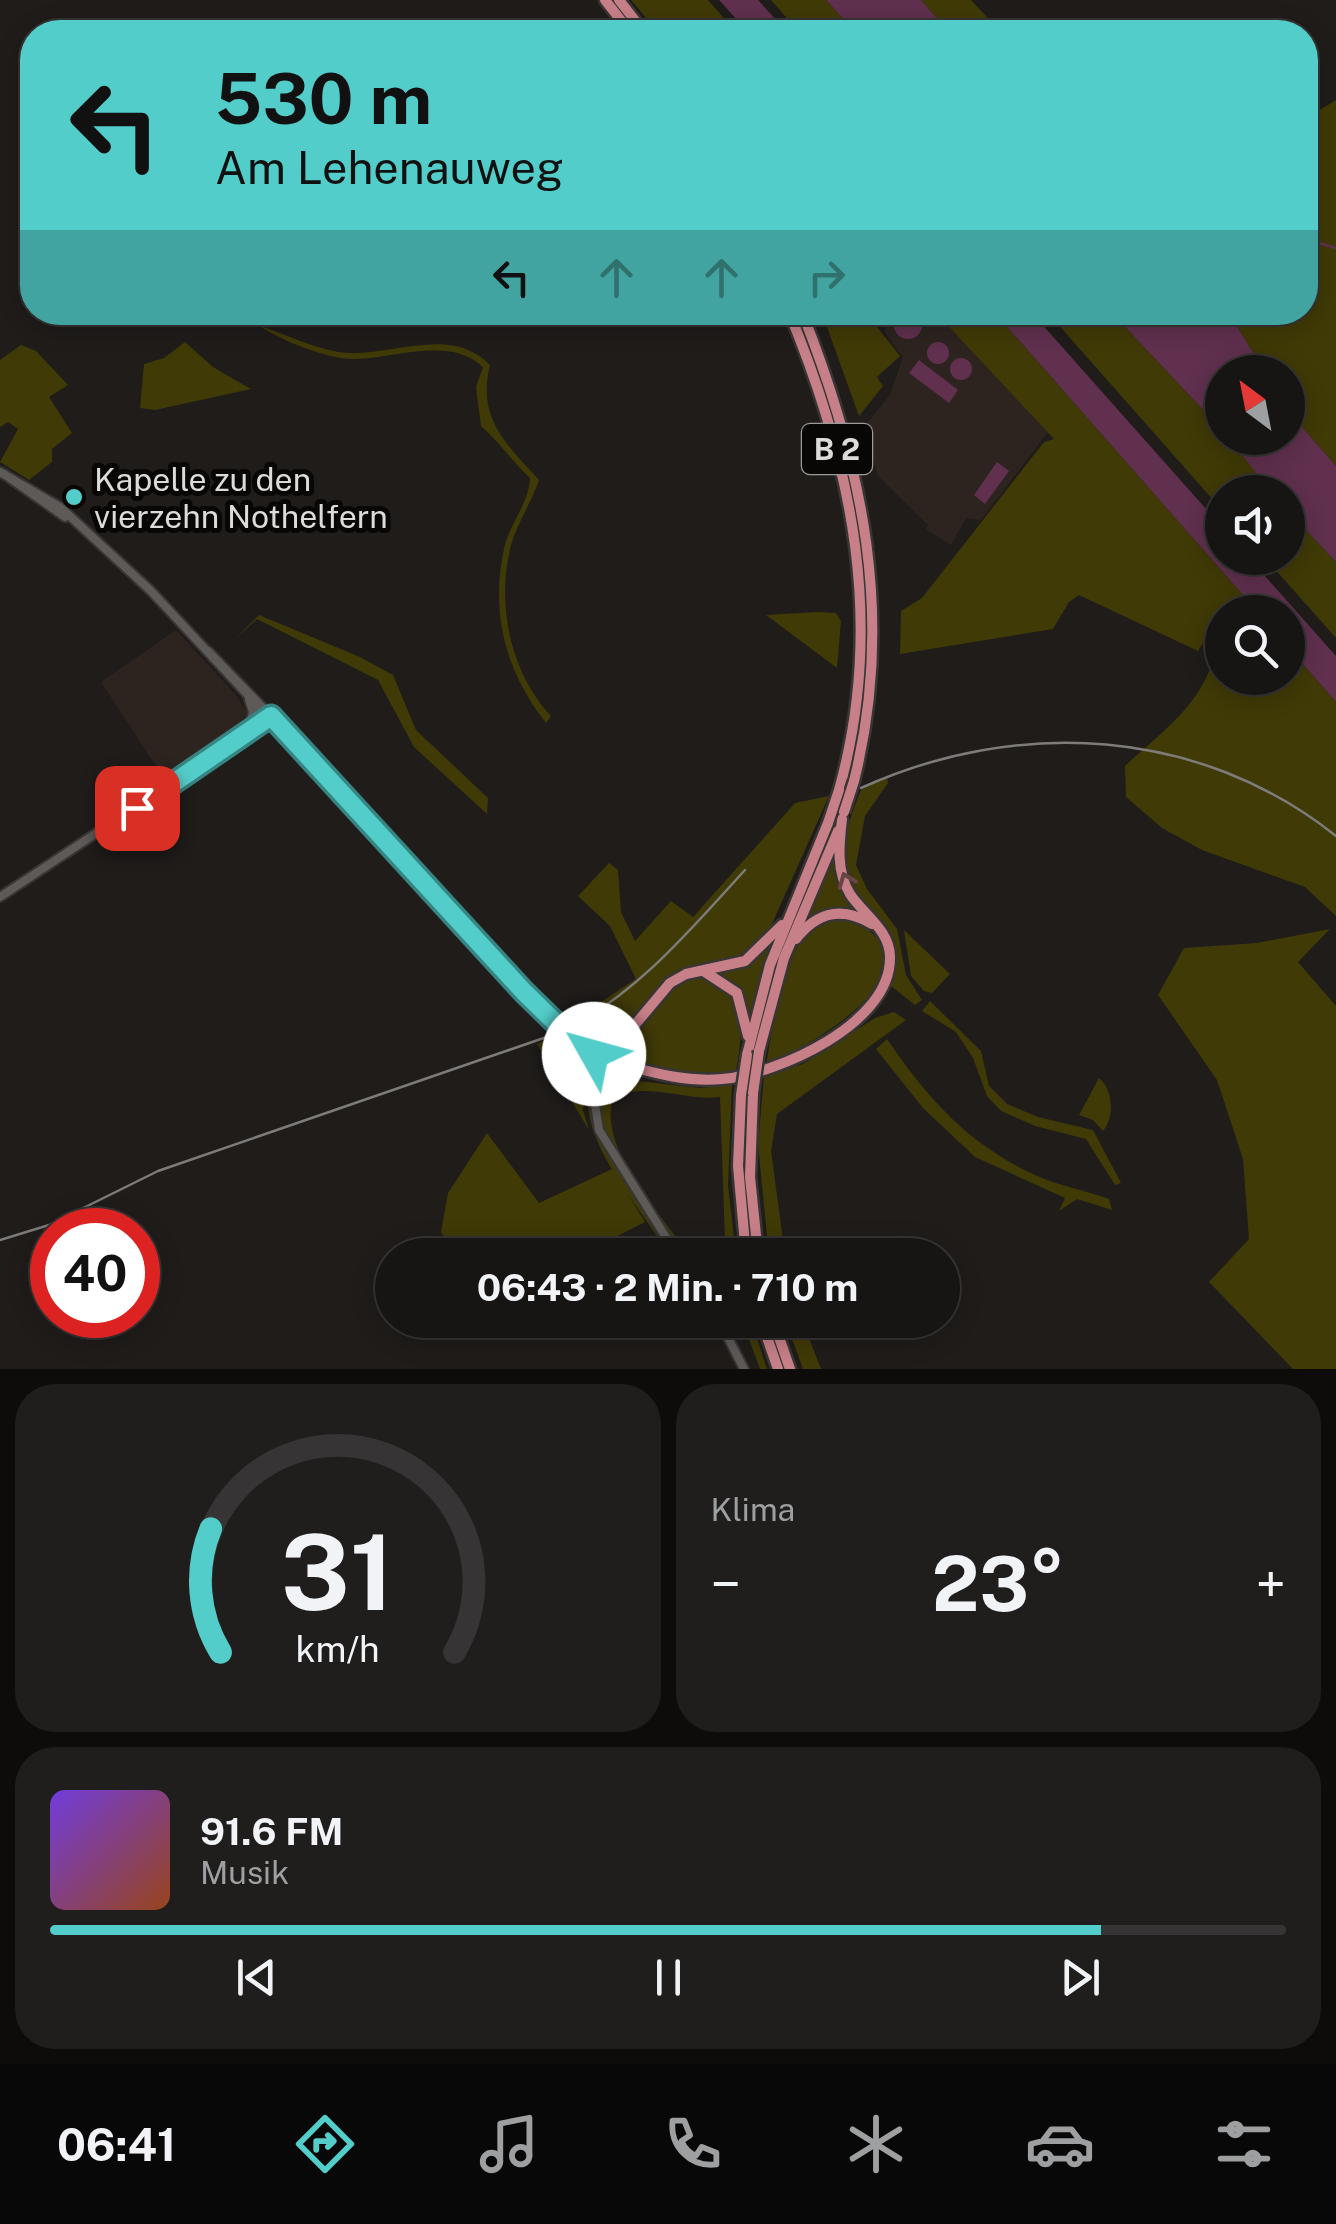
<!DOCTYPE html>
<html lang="de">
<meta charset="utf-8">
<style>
body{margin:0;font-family:"Public Sans",sans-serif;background:#201e1d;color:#f1f3f6;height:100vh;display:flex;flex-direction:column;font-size:38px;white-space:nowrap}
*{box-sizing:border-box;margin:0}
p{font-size:32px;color:#9e9fa0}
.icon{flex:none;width:55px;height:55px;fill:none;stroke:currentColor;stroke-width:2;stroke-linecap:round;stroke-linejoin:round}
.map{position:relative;height:1369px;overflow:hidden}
.drawer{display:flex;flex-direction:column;gap:15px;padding:15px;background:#0d0c0b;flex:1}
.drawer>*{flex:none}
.top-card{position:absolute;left:20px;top:20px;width:1298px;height:305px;border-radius:40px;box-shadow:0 5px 25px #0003,0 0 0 2px #363434;background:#53cdc9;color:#111;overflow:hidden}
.needle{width:65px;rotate:328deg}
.tools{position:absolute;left:1205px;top:355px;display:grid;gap:20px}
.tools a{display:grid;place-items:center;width:100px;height:100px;border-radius:50%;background:#171514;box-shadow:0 5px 25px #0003,0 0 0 2px #363434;font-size:50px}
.speed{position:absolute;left:30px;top:1208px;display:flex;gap:20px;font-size:50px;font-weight:700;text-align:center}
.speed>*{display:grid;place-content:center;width:130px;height:130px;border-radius:50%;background:#171514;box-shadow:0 5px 25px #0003,0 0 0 2px #363434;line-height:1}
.speed .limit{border:15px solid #d22;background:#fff;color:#111}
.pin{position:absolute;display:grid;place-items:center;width:85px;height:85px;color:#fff;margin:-42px;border-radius:20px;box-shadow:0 5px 15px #0006}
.me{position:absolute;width:110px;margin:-55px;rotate:308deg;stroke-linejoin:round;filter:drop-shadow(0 0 8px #0008)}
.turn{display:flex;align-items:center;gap:35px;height:210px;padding:0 30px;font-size:45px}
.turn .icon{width:130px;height:130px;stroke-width:2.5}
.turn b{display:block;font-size:70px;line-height:85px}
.lanes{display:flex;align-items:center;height:95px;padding:0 30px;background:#0003;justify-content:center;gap:50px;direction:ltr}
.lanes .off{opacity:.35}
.big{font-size:75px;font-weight:700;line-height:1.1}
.drawer .card{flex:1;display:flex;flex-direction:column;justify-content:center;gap:15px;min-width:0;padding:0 35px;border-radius:40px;background:#201e1d}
.drawer .dial{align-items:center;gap:0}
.dial svg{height:260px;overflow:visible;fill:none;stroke:#363434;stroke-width:7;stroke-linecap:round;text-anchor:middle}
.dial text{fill:#f1f3f6;stroke:none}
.song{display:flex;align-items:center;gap:30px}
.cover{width:120px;height:120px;border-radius:15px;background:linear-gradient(135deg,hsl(260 70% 55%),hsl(20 70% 35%))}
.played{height:10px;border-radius:5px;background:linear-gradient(90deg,#53cdc9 85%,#363434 85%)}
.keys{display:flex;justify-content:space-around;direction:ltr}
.heat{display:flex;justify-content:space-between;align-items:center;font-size:55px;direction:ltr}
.drawer .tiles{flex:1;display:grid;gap:15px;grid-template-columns:1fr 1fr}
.card:last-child{grid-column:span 2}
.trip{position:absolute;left:375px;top:1238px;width:585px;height:100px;border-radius:50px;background:#171514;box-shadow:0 5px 25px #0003,0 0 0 2px #363434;font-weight:700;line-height:100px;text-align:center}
.menu{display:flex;height:160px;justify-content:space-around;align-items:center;background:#090808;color:#9e9fa0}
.menu .icon{width:70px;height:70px}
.menu .selected{color:#53cdc9}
.menu b{font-size:45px;color:#f1f3f6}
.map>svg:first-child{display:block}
.built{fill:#2d2420}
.green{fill:#403a07}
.water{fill:#60304e}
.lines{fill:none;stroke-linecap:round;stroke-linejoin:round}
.stream{stroke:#60304e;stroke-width:2.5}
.tertiary-casing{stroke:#383535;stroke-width:12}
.trunk-casing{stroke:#383535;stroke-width:15}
.tertiary{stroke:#5e5a58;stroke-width:8}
.trunk{stroke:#c88088;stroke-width:10}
.rail{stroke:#7e7c7a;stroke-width:2.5}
.trunk-bridge-casing{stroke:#383535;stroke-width:15;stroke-linecap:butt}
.trunk-bridge{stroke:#c88088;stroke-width:10}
.oneway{stroke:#684447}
.route-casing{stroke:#368583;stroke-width:25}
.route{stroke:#53cdc9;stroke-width:18}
.poi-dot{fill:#53cdc9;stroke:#080706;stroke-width:4}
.labels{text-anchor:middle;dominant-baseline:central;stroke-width:10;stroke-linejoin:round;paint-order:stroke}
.shield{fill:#080706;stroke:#9d9b9a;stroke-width:2.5}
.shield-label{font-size:30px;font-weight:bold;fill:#dddbda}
.poi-label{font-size:32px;fill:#dddbda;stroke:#080706;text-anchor:start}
</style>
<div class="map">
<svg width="1336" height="1369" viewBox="0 0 1336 1369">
<rect width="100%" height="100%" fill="#1f1c1a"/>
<path class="built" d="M 928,312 L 943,320 L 1048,432 L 981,520 L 966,518 L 951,545 L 926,529 L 928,525 L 878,476 L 864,427 L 890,395 L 903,357 L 885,333 L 887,321 L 894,313 Z
M 176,630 L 237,696 L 247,714 L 235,734 L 165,780 L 101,682 Z"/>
<path class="green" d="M 631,0 L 708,0 L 736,32 L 658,32 Z
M 771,0 L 826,0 L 855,32 L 799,32 Z
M 921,0 L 971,0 L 1001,32 L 949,32 Z
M 1336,100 L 1336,466 L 1288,411 L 1288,372 L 1265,372 L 1229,313 L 1305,312 L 1305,119 Z
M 822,313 L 882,313 L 874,323 L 900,356 L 877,377 L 883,386 L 859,416 Z
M 936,313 L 995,313 L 1258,612 L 1222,612 L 1222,678 L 1288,678 L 1288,647 L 1336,702 L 1336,916 L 1305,887 L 1202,850 L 1162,828 L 1126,797 L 1125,766 C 1157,736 1196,709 1211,666 L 1203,643 L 1198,651 L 1079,595 L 1069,602 L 1053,629 L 900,654 L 901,611 L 922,598 L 1044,442 L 1054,439 Z
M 1048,313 L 1112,313 L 1222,430 L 1222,438 L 1236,445 L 1271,492 L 1222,492 L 1222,510 Z
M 260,326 C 288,335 321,352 350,353 C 398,354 452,326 490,365 C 477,419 505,442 539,480 C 532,502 517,523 511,545 C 496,604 510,672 551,716 L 546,723 C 506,672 490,614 504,549 C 509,524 529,504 530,478 C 512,461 501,444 481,426 L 476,387 L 483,367 C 450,336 396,358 356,359 C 329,360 282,341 260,326 Z
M 185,342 L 213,367 L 251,389 L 155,410 L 140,408 L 144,364 L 164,358 Z
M 21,345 L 36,351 L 68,385 L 49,397 L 72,433 L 52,449 L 52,462 L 29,480 L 0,462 L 18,429 L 8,422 L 0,427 L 0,360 Z
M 1288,511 L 1336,562 L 1336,638 L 1265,558 L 1288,558 Z
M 818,612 L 836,613 L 841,621 L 837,668 L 766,615 Z
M 259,615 L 360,657 L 393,675 L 416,730 L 488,798 L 487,814 L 414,747 L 378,680 L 257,619 L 234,640 Z
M 887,777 L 888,783 L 865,816 L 856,865 L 867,889 L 897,929 L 906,975 L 922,1000 L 915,1005 L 891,986 C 892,973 897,961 894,947 C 890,931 878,919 867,908 C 833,871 843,833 861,790 Z
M 829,796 L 767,935 L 737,959 L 677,972 L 612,1038 L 591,1039 L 564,1026 L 636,979 L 610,926 L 578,896 L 609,863 L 618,870 L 621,912 L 635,941 L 671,901 L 693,917 L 795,803 Z
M 836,851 L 836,861 L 868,918 L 836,909 L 807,923 Z
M 842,916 C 956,961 818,1043 766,1065 C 772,1030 785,938 820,922 C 826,919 835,918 842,916 Z
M 1330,929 L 1298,962 L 1336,1006 L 1336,1369 L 1293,1369 L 1209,1282 L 1249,1239 L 1243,1159 L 1217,1080 L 1158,995 L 1184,948 L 1257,943 Z
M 904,930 L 950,974 L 932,993 L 924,991 L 911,976 Z
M 772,941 L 749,1016 L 739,989 L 718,972 L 749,962 Z
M 687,978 C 750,973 744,1028 736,1072 C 705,1076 654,1080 630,1054 C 625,1025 664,992 687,978 Z
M 930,1001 L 981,1051 L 989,1086 L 1007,1104 L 1038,1117 L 1093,1130 L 1121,1183 L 1115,1185 L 1086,1139 L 1035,1126 L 1001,1111 L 987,1096 L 973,1058 L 956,1032 L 922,1011 Z
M 894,1012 L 906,1020 L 777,1114 L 771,1151 L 785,1255 L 769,1255 L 758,1145 L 764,1076 L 803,1064 L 875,1018 Z
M 555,1036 L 586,1069 L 583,1110 L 589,1130 L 537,1044 Z
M 887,1039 C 928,1099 968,1144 1035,1175 C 1059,1186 1084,1190 1109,1199 L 1112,1210 L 1077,1199 L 1059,1211 L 1065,1198 L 975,1157 L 923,1108 L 876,1049 Z
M 1099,1078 C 1113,1089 1115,1117 1103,1131 L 1093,1120 L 1079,1115 Z
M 629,1080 L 700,1088 L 732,1084 L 728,1185 L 736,1255 L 727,1255 L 725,1241 L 720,1097 C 686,1102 641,1079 612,1100 C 601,1154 660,1212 689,1255 L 681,1255 L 603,1129 L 597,1107 L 603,1087 Z
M 589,1081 L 593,1124 L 664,1247 C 635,1200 577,1139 589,1081 Z
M 487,1133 L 539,1203 L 612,1169 L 645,1222 L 580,1255 L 456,1255 L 441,1232 L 448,1193 Z
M 742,1320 L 751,1320 L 767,1369 L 760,1369 Z
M 785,1320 L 802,1320 L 821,1369 L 803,1369 Z"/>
<path class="water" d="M 719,0 L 758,0 L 787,32 L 748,32 Z
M 826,0 L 921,0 L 949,32 L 855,32 Z
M894 325a14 14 0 1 1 28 0a14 14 0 1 1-28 0Z
M 995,313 L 1032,313 L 1222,527 L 1222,558 L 1249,558 L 1336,656 L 1336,702 L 1288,647 L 1288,612 L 1258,612 Z
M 1112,313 L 1229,313 L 1265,372 L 1222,372 L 1222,430 Z
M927 353a11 11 0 1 1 22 0a11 11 0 1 1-22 0Z
M950 369a11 11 0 1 1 22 0a11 11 0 1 1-22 0Z
M 919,360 L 958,390 L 949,403 L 909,373 Z
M 1288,411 L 1336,466 L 1336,562 L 1288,511 L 1288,492 L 1271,492 L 1229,438 L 1288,438 Z
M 997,462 L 1009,471 L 985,504 L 974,495 Z"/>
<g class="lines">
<path class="stream" d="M 1319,243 L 1336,248"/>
<g class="tertiary-casing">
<path id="tertiary" d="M 0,472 L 60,507 L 151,591 L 552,1021 L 596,1050
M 4,474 L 65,517
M 208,651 L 267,712
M 248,734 L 253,712 L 249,699
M 0,897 L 271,717
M 596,1050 L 612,1043 L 626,1055 L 621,1071 L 602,1073
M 596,1050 L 594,1063 L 602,1073
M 602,1073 L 594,1098 L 599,1130 L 677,1255
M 719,1320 L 744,1369"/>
</g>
<g class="trunk-casing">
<path id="trunk" d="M 605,0 L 630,32
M 619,0 L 644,32
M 789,312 C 853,467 885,625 839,790
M 802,312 C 863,466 895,618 854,781
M 796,939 C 817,912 842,906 872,924
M 705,972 L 737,993 L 748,1036
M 618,1045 L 670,983 L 686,974 L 745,961 L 782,925
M 759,1051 L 784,958 L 838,831
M 747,1055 L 770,965 L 828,823
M 625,1065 C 657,1074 688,1082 722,1079 C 778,1074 891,1024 890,957 C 890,930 863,914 850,894 C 836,871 839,845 842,819
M 753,1093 L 750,1177 L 758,1255
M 741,1095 L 738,1166 L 746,1255
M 761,1320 L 778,1369
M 773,1320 L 790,1369"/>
</g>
<use href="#tertiary" class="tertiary"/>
<use href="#trunk" class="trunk"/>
<path class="rail" d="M 861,788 C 1018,717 1199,727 1336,836
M 0,1240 L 49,1225 L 158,1171 L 564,1031 C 639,992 689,931 745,870"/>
<g class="trunk-bridge-casing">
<path id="trunk-bridge" d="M 844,812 L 854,781
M 828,823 L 839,790
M 753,1093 L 759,1051
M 741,1095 L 747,1055"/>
</g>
<use href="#trunk-bridge" class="trunk-bridge"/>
</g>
<defs><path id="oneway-chevron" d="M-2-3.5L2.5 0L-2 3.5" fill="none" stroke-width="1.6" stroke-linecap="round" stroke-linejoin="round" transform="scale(2.5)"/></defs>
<use class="oneway" href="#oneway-chevron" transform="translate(846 880) rotate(-111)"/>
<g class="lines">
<g class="route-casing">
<path id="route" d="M 137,808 L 271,716 L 524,992 L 564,1031 L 596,1050 L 594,1054"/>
</g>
<use href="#route" class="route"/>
</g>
<circle class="poi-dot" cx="74" cy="497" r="10"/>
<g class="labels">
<rect class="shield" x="802" y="424" width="70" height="50" rx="8"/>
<g class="shield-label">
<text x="837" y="449">B 2</text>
</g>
<g class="poi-label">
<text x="94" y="479">Kapelle zu den<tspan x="94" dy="37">vierzehn Nothelfern</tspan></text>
</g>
</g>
</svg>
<div class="tools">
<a><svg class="needle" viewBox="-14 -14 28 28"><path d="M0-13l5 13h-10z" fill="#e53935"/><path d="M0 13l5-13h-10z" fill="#9e9fa0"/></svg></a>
<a><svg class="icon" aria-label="sound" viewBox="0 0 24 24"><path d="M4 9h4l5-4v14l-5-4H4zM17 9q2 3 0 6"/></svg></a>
<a><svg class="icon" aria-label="search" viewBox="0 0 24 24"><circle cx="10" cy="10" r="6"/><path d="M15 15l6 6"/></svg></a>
</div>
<div class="speed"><div class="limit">40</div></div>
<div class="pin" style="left:137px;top:808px;background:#d93025"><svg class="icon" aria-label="arrive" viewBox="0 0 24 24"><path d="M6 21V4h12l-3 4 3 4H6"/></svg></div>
<svg class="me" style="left:594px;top:1054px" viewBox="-20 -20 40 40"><circle r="19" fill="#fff"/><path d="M0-13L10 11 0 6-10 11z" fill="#53cdc9"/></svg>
<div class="trip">06:43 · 2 Min. · 710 m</div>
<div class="top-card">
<div class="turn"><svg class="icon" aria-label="left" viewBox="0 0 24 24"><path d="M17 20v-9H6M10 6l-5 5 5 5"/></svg><div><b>530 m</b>Am Lehenauweg</div></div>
<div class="lanes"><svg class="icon" aria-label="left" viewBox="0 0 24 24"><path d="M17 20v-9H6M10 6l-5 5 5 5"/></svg><svg class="icon off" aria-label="ahead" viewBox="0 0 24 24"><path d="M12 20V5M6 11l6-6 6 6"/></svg><svg class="icon off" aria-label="ahead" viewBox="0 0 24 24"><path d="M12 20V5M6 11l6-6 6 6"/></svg><svg class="icon off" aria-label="right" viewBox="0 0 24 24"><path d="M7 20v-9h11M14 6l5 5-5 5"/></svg></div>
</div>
</div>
<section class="drawer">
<div class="tiles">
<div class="card dial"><svg viewBox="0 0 100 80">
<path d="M14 69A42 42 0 1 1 86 69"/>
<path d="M14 69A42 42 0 0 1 11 31" stroke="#53cdc9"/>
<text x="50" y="56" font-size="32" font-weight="700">31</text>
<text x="50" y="72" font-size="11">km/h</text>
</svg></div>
<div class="card"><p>Klima</p>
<div class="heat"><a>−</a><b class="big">23°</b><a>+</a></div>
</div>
<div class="card">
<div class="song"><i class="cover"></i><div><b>91.6 FM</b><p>Musik</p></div></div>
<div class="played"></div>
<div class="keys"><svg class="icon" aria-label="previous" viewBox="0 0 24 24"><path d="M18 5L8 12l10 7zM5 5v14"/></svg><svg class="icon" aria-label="pause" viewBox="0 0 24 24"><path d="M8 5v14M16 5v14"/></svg><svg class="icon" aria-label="next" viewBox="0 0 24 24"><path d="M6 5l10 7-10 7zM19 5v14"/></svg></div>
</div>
</div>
</section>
<nav class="menu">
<b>06:41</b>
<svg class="icon selected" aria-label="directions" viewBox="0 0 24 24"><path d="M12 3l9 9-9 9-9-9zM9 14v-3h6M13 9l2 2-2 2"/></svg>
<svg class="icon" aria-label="music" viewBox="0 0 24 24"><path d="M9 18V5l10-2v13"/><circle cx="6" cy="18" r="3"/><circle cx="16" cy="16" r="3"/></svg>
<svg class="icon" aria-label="phone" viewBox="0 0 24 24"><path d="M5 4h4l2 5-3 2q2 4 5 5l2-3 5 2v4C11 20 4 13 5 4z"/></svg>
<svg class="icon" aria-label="climate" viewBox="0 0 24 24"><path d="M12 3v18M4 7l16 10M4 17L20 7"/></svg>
<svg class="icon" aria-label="car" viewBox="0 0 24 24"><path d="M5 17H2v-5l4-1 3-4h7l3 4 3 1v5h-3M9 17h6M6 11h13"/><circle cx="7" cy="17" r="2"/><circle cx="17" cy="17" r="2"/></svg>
<svg class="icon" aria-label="filters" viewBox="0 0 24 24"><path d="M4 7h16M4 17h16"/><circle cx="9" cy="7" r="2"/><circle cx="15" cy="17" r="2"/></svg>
</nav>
